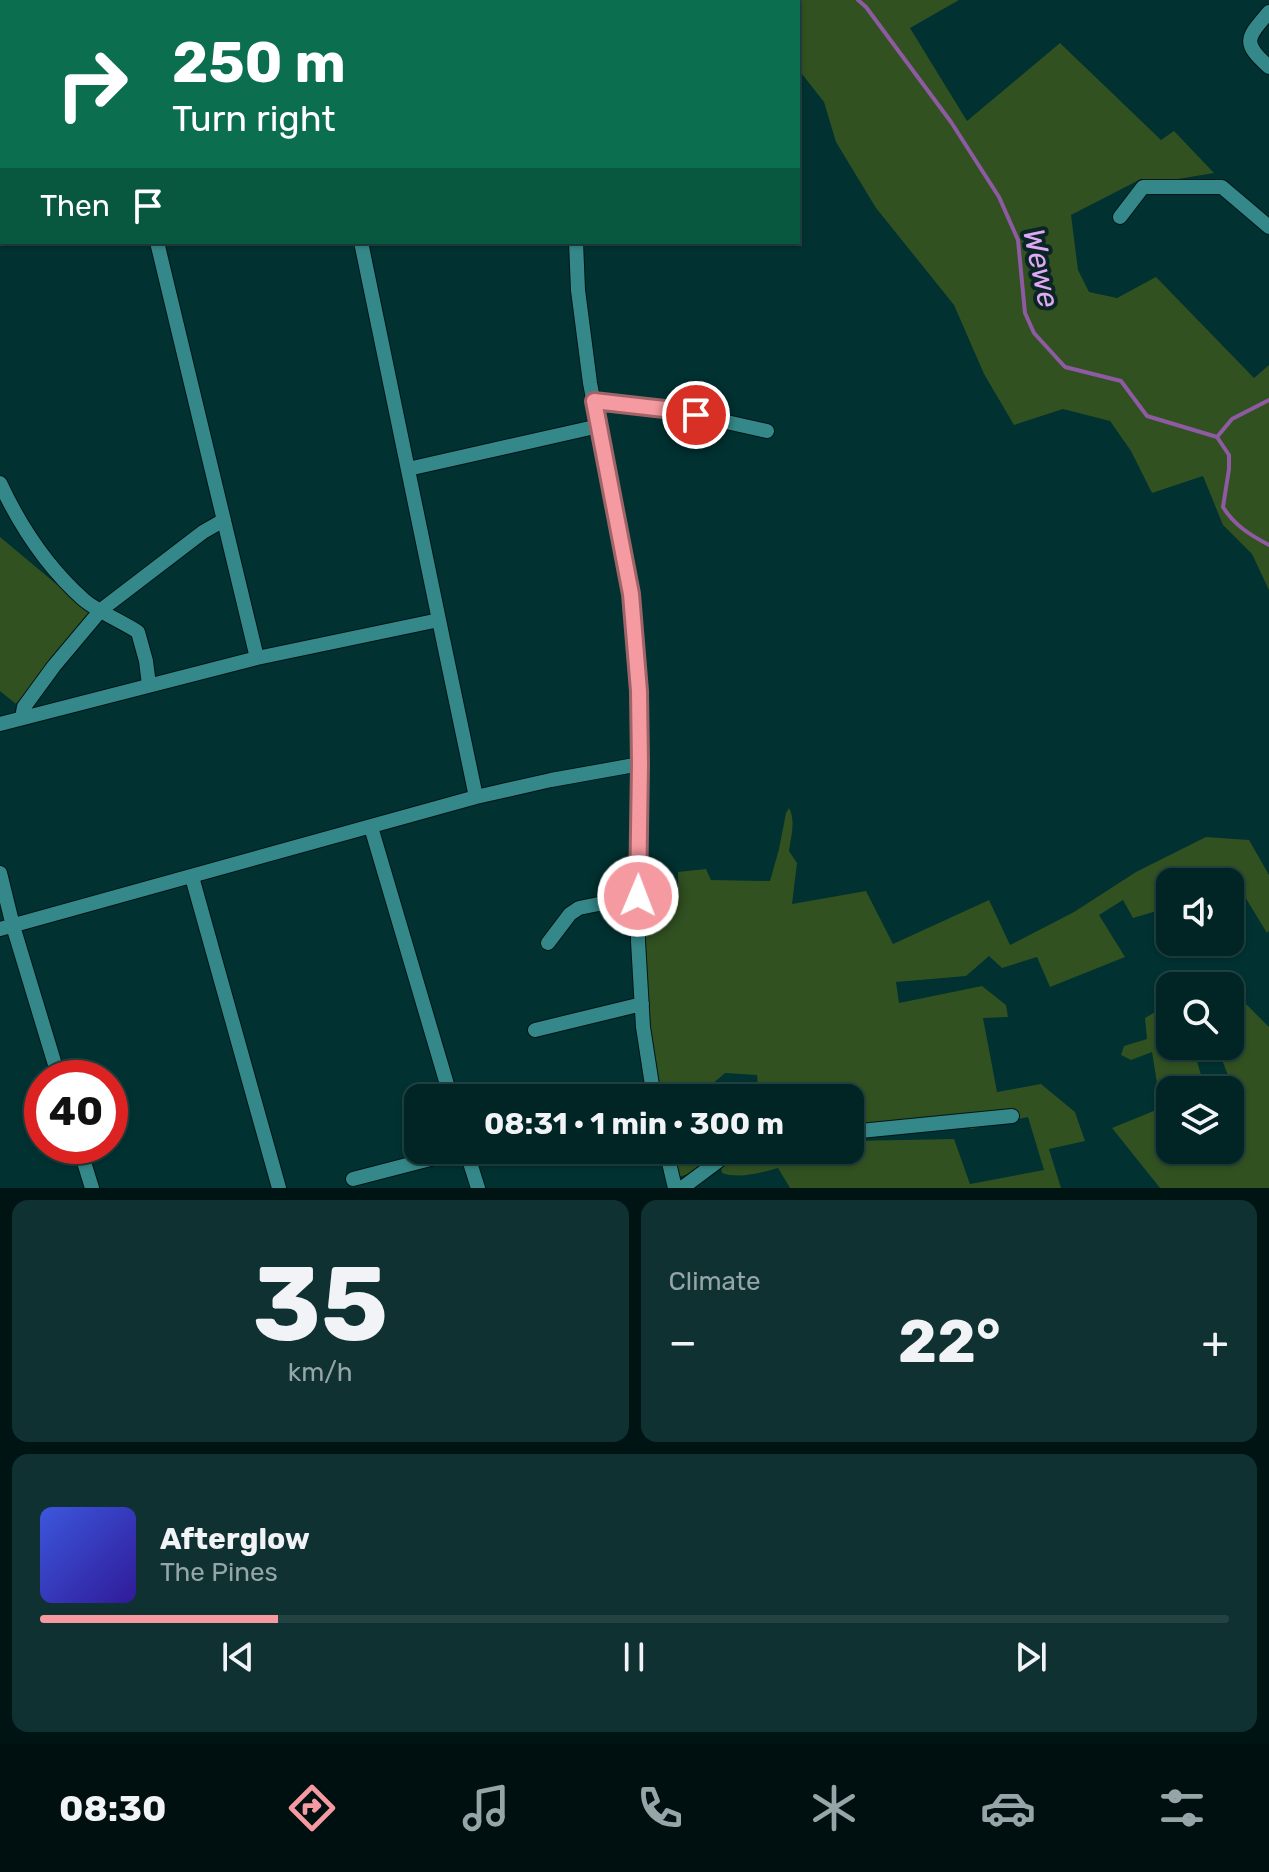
<!DOCTYPE html>
<meta charset="utf-8">
<style>
body{margin:0;font-family:Rubik,sans-serif;background:#0f3132;color:#f1f3f6;height:100vh;display:flex;flex-direction:column;font-size:30px;white-space:nowrap}
*{box-sizing:border-box;margin:0}
p{font-size:26px;color:#96a5a7}
.icon{flex:none;width:44px;height:44px;fill:none;stroke:currentColor;stroke-width:2;stroke-linecap:round;stroke-linejoin:round}
.map{position:relative;height:1188px;overflow:hidden}
.side{display:flex;flex-direction:column;gap:12px;padding:12px;background:#011414;flex:1}
.side>*{flex:none}
.hud{position:absolute;left:0px;top:0px;width:800px;height:244px;box-shadow:0 2px 6px #0004,0 0 0 2px #234242;background:#0b6e4f;color:#fff;overflow:hidden}
.buttons{position:absolute;left:1156px;top:868px;display:grid;gap:16px}
.buttons a{display:grid;place-items:center;width:88px;height:88px;border-radius:16px;background:#012525;box-shadow:0 2px 6px #0004,0 0 0 2px #234242;font-size:40px}
.speed{position:absolute;left:24px;top:1060px;display:flex;gap:16px;font-size:40px;font-weight:700;text-align:center}
.speed>*{display:grid;place-content:center;width:104px;height:104px;border-radius:50%;background:#012525;box-shadow:0 2px 6px #0004,0 0 0 2px #234242;line-height:1}
.speed .limit{border:12px solid #d22;background:#fff;color:#111}
.pin{position:absolute;display:grid;place-items:center;width:68px;height:68px;color:#fff;margin:-34px;border:4px solid #fff;border-radius:50%;box-shadow:0 2px 8px #0007}
.me{position:absolute;width:88px;margin:-44px;rotate:1deg;stroke-linejoin:round;filter:drop-shadow(0 0 6px #0008)}
.turn{display:flex;align-items:center;gap:28px;height:168px;padding:0 40px;font-size:36px}
.turn .icon{width:104px;height:104px;stroke-width:2.5}
.turn b{display:block;font-size:56px;line-height:68px}
.then{display:flex;align-items:center;height:76px;padding:0 40px;background:#0003;gap:16px;font-size:30px}
.big{font-size:60px;font-weight:700;line-height:1.1}
.side .tile{flex:1;display:flex;flex-direction:column;justify-content:center;gap:12px;min-width:0;padding:0 28px;border-radius:16px;background:#0f3132}
.side .dial{align-items:center;gap:0}
.dial b{font-size:104px;line-height:1}
.song{display:flex;align-items:center;gap:24px}
.cover{width:96px;height:96px;border-radius:12px;background:linear-gradient(135deg,hsl(230 70% 55%),hsl(250 70% 35%))}
.played{height:8px;border-radius:4px;background:linear-gradient(90deg,#f49aa0 20%,#234242 20%)}
.keys{display:flex;justify-content:space-around;direction:ltr}
.heat{display:flex;justify-content:space-between;align-items:center;font-size:44px;direction:ltr}
.side .tiles{flex:1;display:grid;gap:12px;grid-template-columns:1fr 1fr}
.tile:last-child{grid-column:span 2}
.trip{position:absolute;left:404px;top:1084px;width:460px;height:80px;border-radius:16px;background:#012525;box-shadow:0 2px 6px #0004,0 0 0 2px #234242;font-weight:700;line-height:80px;text-align:center}
.tab-bar{display:flex;height:128px;justify-content:space-around;align-items:center;background:#000f0f;color:#96a5a7}
.tab-bar .icon{width:56px;height:56px}
.tab-bar .current{color:#f49aa0}
.tab-bar b{font-size:36px;color:#f1f3f6}
.map>svg:first-child{display:block}
.green{fill:#315121}
.lines{fill:none;stroke-linecap:round;stroke-linejoin:round}
.stream{stroke:#8e5aa2;stroke-width:4}
.minor-casing{stroke:#001617;stroke-width:16}
.minor{stroke:#358889;stroke-width:14}
.route-casing{stroke:#9f6468;stroke-width:20}
.route{stroke:#f49aa0;stroke-width:14}
.labels{text-anchor:middle;dominant-baseline:central;stroke-width:8;stroke-linejoin:round;paint-order:stroke}
.water-label{font-size:30px;font-style:italic;fill:#e0a9f6;stroke:#0b2525}
</style>
<div class="map">
<svg width="1269" height="1188" viewBox="0 0 1269 1188">
<rect width="100%" height="100%" fill="#013131"/>
<path class="green" d="M 729,0 L 959,0 L 910,28 L 967,121 L 1060,43 L 1161,140 L 1174,131 L 1214,173 L 1178,179 L 1141,179 L 1071,215 L 1078,270 L 1089,292 L 1117,298 L 1156,277 L 1254,378 L 1269,365 L 1269,590 L 1252,554 L 1223,525 L 1203,476 L 1152,493 L 1131,451 L 1110,421 L 1063,409 L 1014,425 L 984,374 L 954,305 L 876,208 L 836,142 L 824,102 L 798,69 L 798,2 L 732,2 Z
M 0,537 L 91,613 L 16,704 L 0,691 Z
M 789,808 C 796,821 791,836 789,851 L 797,863 L 792,904 L 866,891 L 893,944 L 989,900 L 1010,945 L 1074,912 L 1136,872 L 1206,837 L 1249,840 L 1269,875 L 1269,931 L 1267,933 L 1242,892 L 1230,897 L 1230,882 L 1170,882 L 1170,907 L 1133,918 L 1123,900 L 1099,915 L 1125,957 L 1050,987 L 1037,957 L 1002,968 L 989,956 L 966,976 L 896,982 L 899,1003 L 982,986 L 1006,1005 L 1008,1017 L 983,1018 L 997,1092 L 1041,1084 L 1075,1112 L 1085,1141 L 1049,1149 L 1061,1188 L 790,1188 L 778,1168 C 761,1173 739,1179 722,1173 L 721,1167 L 739,1150 L 850,1150 L 850,1141 L 954,1139 L 970,1184 L 1044,1170 L 1028,1117 L 971,1129 L 966,1122 L 850,1127 L 850,1098 L 759,1098 L 757,1075 L 725,1073 L 710,1086 L 706,1098 L 660,1098 L 650,1042 L 644,972 L 643,902 L 678,899 L 678,872 L 706,869 L 711,880 L 770,881 L 779,849 L 786,813 Z
M 1226,971 L 1245,1003 L 1269,1027 L 1269,1188 L 1160,1188 L 1112,1128 L 1161,1108 L 1152,1052 L 1131,1060 L 1121,1055 L 1124,1046 L 1147,1039 L 1145,1018 L 1162,1008 L 1170,1010 L 1170,1046 L 1193,1046 L 1205,1090 L 1170,1090 L 1170,1150 L 1230,1150 L 1230,1117 L 1239,1105 L 1217,1046 L 1230,1046 L 1230,986 L 1196,986 L 1208,973 Z
M 672,1150 L 694,1150 L 699,1171 L 678,1177 Z"/>
<g class="lines">
<path class="stream" d="M 858,0 L 866,7 L 951,122 L 999,197 L 1018,240 L 1025,313 L 1034,333 L 1065,367 L 1121,381 L 1147,416 L 1217,437 L 1229,455 L 1229,469 L 1223,507 C 1234,525 1250,535 1269,545
M 1217,437 L 1232,419 L 1269,400"/>
<g class="minor-casing">
<path id="minor" d="M 106,0 L 106,2
M 305,0 L 305,2
M 548,0 L 548,2
M 1269,12 C 1247,38 1241,42 1269,67
M 0,122 L 2,123
M 1120,217 L 1143,187 L 1222,187 L 1269,227
M 157,242 L 257,658
M 361,242 L 439,620
M 576,242 L 578,290 L 590,383 L 631,594 L 639,691 L 640,764 L 638,941 L 643,1027 L 654,1098
M 594,401 L 673,410 L 767,431
M 408,469 L 599,426
M 0,483 C 20,526 48,568 84,600 C 97,611 123,622 138,632 L 146,661 L 149,685
M 22,718 L 24,707 L 54,666 L 101,610 L 203,532 L 224,520
M 0,724 L 257,658 L 439,620 L 476,797
M 371,827 L 451,1098
M 0,873 L 13,926 L 59,1078
M 192,877 L 279,1188
M 0,929 L 476,797 L 551,780 L 640,764
M 548,943 L 570,914 L 579,908 L 638,896
M 535,1030 L 642,1004
M 850,1132 L 1012,1116
M 79,1146 L 92,1188
M 466,1150 L 478,1188
M 666,1150 L 675,1188
M 353,1179 L 465,1150
M 682,1188 L 733,1150"/>
</g>
<use href="#minor" class="minor"/>
</g>
<g class="lines">
<g class="route-casing">
<path id="route" d="M 638,896 L 640,764 L 639,691 L 631,594 L 594,401 L 673,410 L 696,415"/>
</g>
<use href="#route" class="route"/>
</g>
<g class="labels">
<g class="water-label">
<text transform="translate(1041 268) rotate(78)">Wewe</text>
</g>
</g>
</svg>
<div class="buttons">
<a><svg class="icon" aria-label="sound" viewBox="0 0 24 24"><path d="M4 9h4l5-4v14l-5-4H4zM17 9q2 3 0 6"/></svg></a>
<a><svg class="icon" aria-label="search" viewBox="0 0 24 24"><circle cx="10" cy="10" r="6"/><path d="M15 15l6 6"/></svg></a>
<a><svg class="icon" aria-label="layers" viewBox="0 0 24 24"><path d="M12 4l9 5-9 5-9-5zM3 14l9 5 9-5"/></svg></a>
</div>
<div class="speed"><div class="limit">40</div></div>
<div class="pin" style="left:696px;top:415px;background:#d93025"><svg class="icon" aria-label="arrive" viewBox="0 0 24 24"><path d="M6 21V4h12l-3 4 3 4H6"/></svg></div>
<svg class="me" style="left:638px;top:896px" viewBox="-20 -20 40 40"><circle r="17" fill="#f49aa0" stroke="#fff" stroke-width="3"/><path d="M0-11L8 9 0 5-8 9z" fill="#fff"/></svg>
<div class="trip">08:31 · 1 min · 300 m</div>
<div class="hud">
<div class="turn"><svg class="icon" aria-label="right" viewBox="0 0 24 24"><path d="M7 20v-9h11M14 6l5 5-5 5"/></svg><div><b>250 m</b>Turn right</div></div>
<div class="then">Then<svg class="icon" aria-label="arrive" viewBox="0 0 24 24"><path d="M6 21V4h12l-3 4 3 4H6"/></svg></div>
</div>
</div>
<section class="side">
<div class="tiles">
<div class="tile dial"><b>35</b><p>km/h</p></div>
<div class="tile"><p>Climate</p>
<div class="heat"><a>−</a><b class="big">22°</b><a>+</a></div>
</div>
<div class="tile">
<div class="song"><i class="cover"></i><div><b>Afterglow</b><p>The Pines</p></div></div>
<div class="played"></div>
<div class="keys"><svg class="icon" aria-label="previous" viewBox="0 0 24 24"><path d="M18 5L8 12l10 7zM5 5v14"/></svg><svg class="icon" aria-label="pause" viewBox="0 0 24 24"><path d="M8 5v14M16 5v14"/></svg><svg class="icon" aria-label="next" viewBox="0 0 24 24"><path d="M6 5l10 7-10 7zM19 5v14"/></svg></div>
</div>
</div>
</section>
<nav class="tab-bar">
<b>08:30</b>
<svg class="icon current" aria-label="directions" viewBox="0 0 24 24"><path d="M12 3l9 9-9 9-9-9zM9 14v-3h6M13 9l2 2-2 2"/></svg>
<svg class="icon" aria-label="music" viewBox="0 0 24 24"><path d="M9 18V5l10-2v13"/><circle cx="6" cy="18" r="3"/><circle cx="16" cy="16" r="3"/></svg>
<svg class="icon" aria-label="phone" viewBox="0 0 24 24"><path d="M5 4h4l2 5-3 2q2 4 5 5l2-3 5 2v4C11 20 4 13 5 4z"/></svg>
<svg class="icon" aria-label="climate" viewBox="0 0 24 24"><path d="M12 3v18M4 7l16 10M4 17L20 7"/></svg>
<svg class="icon" aria-label="car" viewBox="0 0 24 24"><path d="M5 17H2v-5l4-1 3-4h7l3 4 3 1v5h-3M9 17h6M6 11h13"/><circle cx="7" cy="17" r="2"/><circle cx="17" cy="17" r="2"/></svg>
<svg class="icon" aria-label="filters" viewBox="0 0 24 24"><path d="M4 7h16M4 17h16"/><circle cx="9" cy="7" r="2"/><circle cx="15" cy="17" r="2"/></svg>
</nav>
